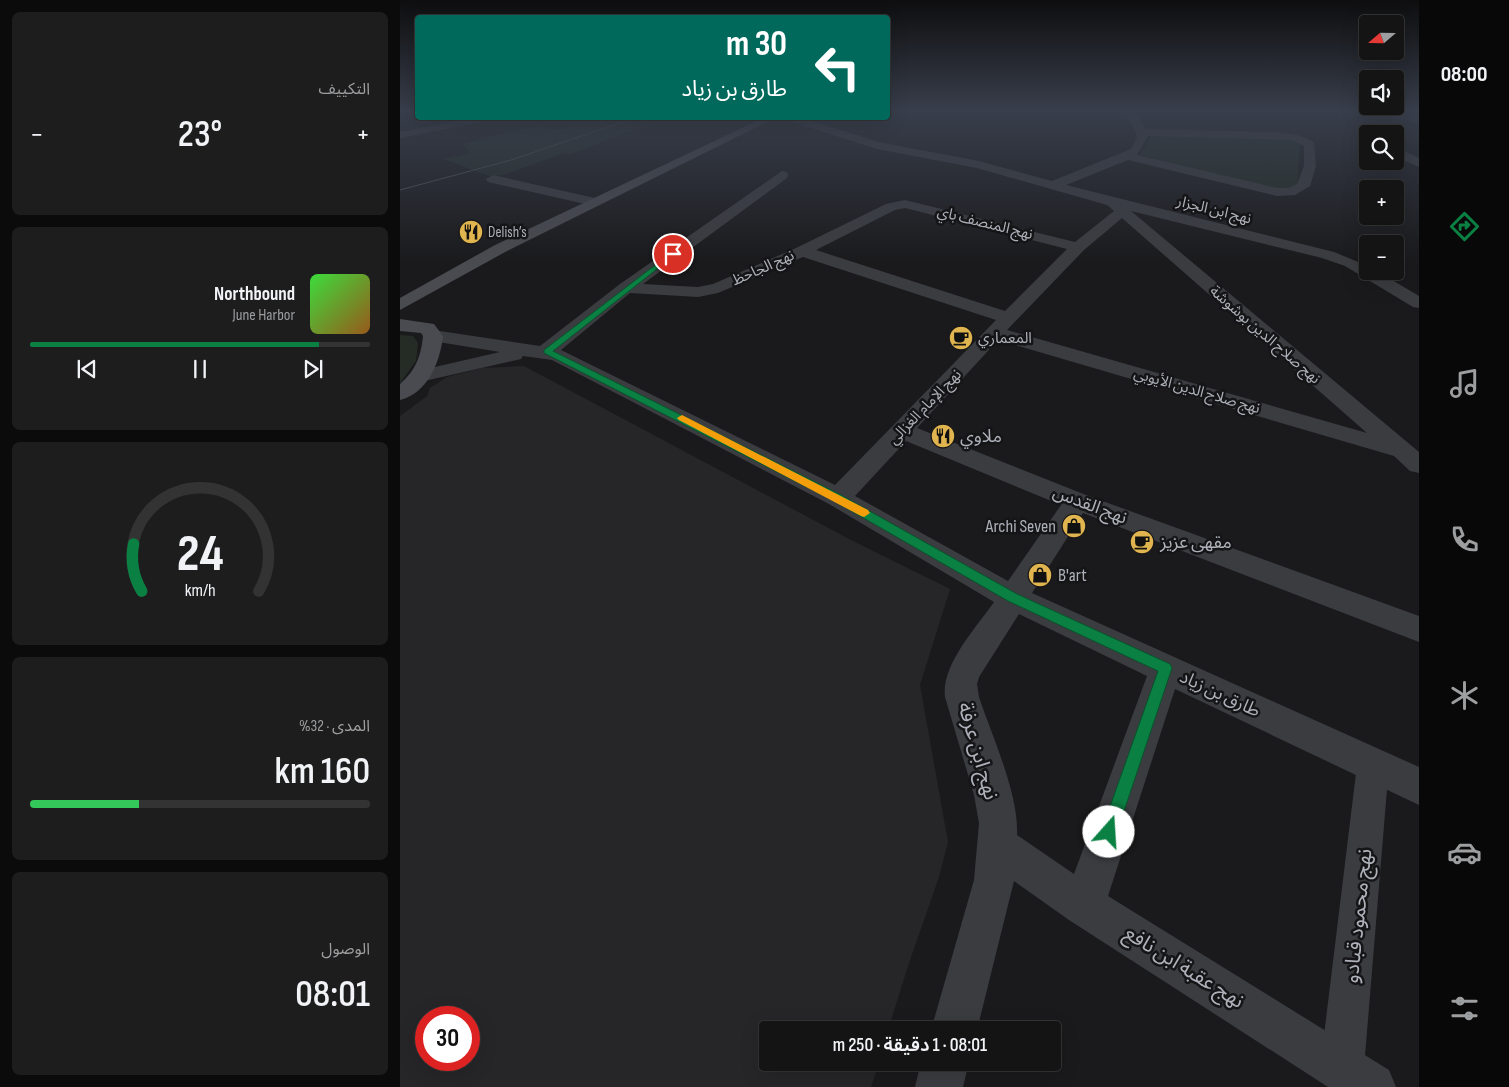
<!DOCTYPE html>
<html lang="ar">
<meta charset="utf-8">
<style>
body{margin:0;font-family:"Sofia Sans Condensed","Noto Sans Arabic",sans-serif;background:#1d1d1e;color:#f1f3f6;direction:rtl;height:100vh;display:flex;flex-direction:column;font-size:19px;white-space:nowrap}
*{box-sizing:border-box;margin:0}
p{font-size:16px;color:#9d9ea0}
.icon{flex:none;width:28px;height:28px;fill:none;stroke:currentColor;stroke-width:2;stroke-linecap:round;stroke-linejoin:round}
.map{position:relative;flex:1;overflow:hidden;direction:ltr}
.side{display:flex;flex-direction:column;gap:12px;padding:12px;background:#0b0b0c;width:400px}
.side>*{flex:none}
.banner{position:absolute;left:15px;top:15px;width:475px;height:105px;border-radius:5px;box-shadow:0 5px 20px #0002,0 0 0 1px #333334;direction:rtl;background:#00695c;color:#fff;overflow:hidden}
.needle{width:32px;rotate:250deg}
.buttons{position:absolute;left:959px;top:15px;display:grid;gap:10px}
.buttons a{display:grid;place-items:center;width:45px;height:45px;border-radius:5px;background:#141415;box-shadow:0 5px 20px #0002,0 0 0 1px #333334;font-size:25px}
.speed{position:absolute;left:15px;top:1006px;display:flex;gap:10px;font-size:25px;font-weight:700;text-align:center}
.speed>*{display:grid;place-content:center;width:65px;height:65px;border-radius:50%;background:#141415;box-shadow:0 5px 20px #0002,0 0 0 1px #333334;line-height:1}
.speed .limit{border:8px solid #d22;background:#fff;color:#111}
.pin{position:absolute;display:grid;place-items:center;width:42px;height:42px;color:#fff;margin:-21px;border:2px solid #fff;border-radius:50%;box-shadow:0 1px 5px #0007}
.me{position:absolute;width:55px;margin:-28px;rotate:19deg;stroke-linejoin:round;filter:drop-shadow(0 0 4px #0008)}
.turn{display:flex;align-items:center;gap:18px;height:105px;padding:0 20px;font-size:22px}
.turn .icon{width:65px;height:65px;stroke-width:2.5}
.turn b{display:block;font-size:35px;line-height:42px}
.big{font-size:38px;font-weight:600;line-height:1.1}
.side .card{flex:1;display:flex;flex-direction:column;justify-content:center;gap:8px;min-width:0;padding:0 18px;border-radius:8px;background:#1d1d1e}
.side .dial{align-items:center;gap:0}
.dial svg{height:130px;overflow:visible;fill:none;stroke:#333334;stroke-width:7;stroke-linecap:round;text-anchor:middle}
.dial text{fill:#f1f3f6;stroke:none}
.song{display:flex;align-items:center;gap:15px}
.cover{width:60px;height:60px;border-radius:8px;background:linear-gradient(135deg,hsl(120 70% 55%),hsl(30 70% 35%))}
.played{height:5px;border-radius:2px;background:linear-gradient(90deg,#0b8043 85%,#333334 85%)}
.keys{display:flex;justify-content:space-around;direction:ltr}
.heat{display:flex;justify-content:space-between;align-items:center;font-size:28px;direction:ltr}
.charge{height:8px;border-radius:4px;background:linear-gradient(90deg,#34c759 32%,#333334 0)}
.trip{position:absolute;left:359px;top:1021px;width:302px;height:50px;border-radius:5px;background:#141415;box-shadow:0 5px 20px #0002,0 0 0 1px #333334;font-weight:600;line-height:50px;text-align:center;direction:rtl}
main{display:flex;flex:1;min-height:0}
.dock{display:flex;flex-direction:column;width:90px;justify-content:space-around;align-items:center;background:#080808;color:#9d9ea0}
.dock .icon{width:35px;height:35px}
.dock .selected{color:#0b8043}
.dock b{font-size:22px;color:#f1f3f6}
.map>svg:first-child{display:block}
.built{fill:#262629;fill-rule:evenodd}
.green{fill:#242c25}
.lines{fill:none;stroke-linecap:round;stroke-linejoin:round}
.pedestrian{fill:#3b3c40;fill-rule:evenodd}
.minor{fill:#3b3c40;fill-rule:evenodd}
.secondary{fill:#4a4b50;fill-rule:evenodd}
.tram{stroke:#535459;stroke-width:1}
.route{fill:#0b8043;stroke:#07532c}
.slow{fill:#f59e0b}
.labels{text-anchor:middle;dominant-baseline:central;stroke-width:5;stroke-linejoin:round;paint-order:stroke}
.far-street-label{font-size:15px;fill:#aeb1ba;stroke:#151517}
.far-poi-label{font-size:15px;fill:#aeb1ba;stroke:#151517;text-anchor:start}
.poi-label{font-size:18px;fill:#aeb1ba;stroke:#151517;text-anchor:start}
.street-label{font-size:18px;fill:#aeb1ba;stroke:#151517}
.near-street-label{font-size:21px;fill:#aeb1ba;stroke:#151517}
</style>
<main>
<nav class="dock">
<b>08:00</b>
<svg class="icon selected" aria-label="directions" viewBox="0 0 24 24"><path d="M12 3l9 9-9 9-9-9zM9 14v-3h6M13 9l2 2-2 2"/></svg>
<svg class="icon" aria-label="music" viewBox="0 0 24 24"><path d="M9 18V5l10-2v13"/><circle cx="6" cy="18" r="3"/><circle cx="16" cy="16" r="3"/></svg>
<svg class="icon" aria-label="phone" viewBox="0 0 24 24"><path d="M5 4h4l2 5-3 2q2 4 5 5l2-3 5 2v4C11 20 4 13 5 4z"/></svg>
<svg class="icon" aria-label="climate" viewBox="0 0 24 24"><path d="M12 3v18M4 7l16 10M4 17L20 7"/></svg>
<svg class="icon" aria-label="car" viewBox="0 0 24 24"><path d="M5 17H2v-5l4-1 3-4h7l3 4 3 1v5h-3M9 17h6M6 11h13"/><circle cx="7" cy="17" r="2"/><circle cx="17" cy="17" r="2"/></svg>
<svg class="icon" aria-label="filters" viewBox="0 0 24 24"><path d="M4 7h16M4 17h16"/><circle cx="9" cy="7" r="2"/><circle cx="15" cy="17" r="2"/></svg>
</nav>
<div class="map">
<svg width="1019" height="1087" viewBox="0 0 1019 1087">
<rect width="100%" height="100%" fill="#1a1a1c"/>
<path class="built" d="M 124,366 L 451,540 L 550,589 L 520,685 L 548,842 L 539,877 L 508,966 L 488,1030 L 368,1030 L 368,1062 L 479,1063 L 471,1087 L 0,1087 L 0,416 L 27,396 L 30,388 L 47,377 L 82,368 ZM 26,1018 L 69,1018 L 69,1060 L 26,1060 Z"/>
<path class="green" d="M 199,118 L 264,118 L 171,154 L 174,155 L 164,153 L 103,175 L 89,176 L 43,159 L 71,153 L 62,144 L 136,126 L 159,130 Z
M 753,134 L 889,139 L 900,143 L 897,185 L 887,188 L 866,188 L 739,155 Z
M 0,335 L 13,336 L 18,343 L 16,361 L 0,383 Z"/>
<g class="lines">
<path class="pedestrian" d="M 973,749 L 985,753 L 989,765 L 964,1068 L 958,1084 C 946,1087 938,1087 926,1084 L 920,1068 L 957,765 L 961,753 Z"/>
<path class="minor" d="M 724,111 L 734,111 L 746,129 L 877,132 L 898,135 L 914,142 L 916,166 L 910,186 L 895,195 L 877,196 L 728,160 L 666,185 L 934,252 L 968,266 L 968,271 L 977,271 L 1019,296 L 1019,308 L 1013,307 L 945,266 L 922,258 L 731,211 L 1019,452 L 1019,473 L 1010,471 L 994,456 L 598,340 L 517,428 L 686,495 L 1019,616 L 1019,642 L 683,513 L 632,593 L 1019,767 L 1019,805 L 775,689 L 708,896 L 989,1070 L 996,1087 L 928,1087 L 669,920 L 614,881 L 577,1030 L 531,1030 L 574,880 L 579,823 L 574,795 L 545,697 C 541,665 576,628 594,602 L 429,504 L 152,360 L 123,356 L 121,359 L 20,382 L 13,380 L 10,376 L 13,372 L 100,352 L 26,340 L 23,336 L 26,332 L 33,330 L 140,346 L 220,284 L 382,171 L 387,172 L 388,175 L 387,178 L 243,284 L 298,287 L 313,284 L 396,248 L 486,204 L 505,200 L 675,242 L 714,211 L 707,205 L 577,168 L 477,149 L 386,120 L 385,118 L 400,118 L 483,143 L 579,161 L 652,181 L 731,149 L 737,138 L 736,132 ZM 748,136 L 892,140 L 904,146 L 904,166 L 897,184 L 888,188 L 877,188 L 737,155 ZM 505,208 L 667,249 L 605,311 L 416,250 L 495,210 ZM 722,218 L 967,433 L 607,330 L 684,250 ZM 403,257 L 596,320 L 435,485 L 161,350 L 230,293 L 298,297 L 318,293 ZM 506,441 L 661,505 L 608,581 L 455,496 ZM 619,614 L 747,676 L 674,874 L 617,835 C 619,794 592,736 579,697 L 577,684 L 579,677 Z
M 959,111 L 985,111 L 1019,116 L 1019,122 L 964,114 Z
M 73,118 L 92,118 L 87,121 L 0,138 L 0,132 Z
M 995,147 L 1019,158 L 1019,167 L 995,156 Z
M 93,175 L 199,199 L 201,202 L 194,206 L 88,182 L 86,179 Z
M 521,1062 L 569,1062 L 563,1087 L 515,1087 Z"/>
<path class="secondary" d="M 363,118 L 375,118 L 107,251 L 0,310 L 0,298 L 95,245 Z
M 0,319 L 34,324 L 43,336 C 40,362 28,393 0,400 L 0,384 C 16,370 21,356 23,336 L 21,333 L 0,331 Z"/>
<path class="tram" d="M 0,190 L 111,160 L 235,118"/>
</g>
<linearGradient id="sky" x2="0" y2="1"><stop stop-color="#0e0e0f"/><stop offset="0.42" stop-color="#383e4b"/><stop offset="1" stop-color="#383e4b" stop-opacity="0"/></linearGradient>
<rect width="1019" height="263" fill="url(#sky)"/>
<path class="route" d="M 271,253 L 276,254 L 153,351 L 441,495 L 617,594 L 770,664 L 772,668 L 715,838 L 709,840 L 704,838 L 701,832 L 758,671 L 608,601 L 434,501 L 144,353 L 144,350 Z"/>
<path class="slow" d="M 282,415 L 468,510 L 470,513 L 464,517 L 461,516 L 279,420 L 277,418 Z"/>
<defs>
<g id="restaurant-disc" transform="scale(1.25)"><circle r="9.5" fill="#e0b44e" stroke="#151517"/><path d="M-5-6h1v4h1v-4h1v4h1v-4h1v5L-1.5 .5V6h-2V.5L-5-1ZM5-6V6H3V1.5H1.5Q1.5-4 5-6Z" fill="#111"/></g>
<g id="cafe-disc" transform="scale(1.25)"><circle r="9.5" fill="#e0b44e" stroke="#151517"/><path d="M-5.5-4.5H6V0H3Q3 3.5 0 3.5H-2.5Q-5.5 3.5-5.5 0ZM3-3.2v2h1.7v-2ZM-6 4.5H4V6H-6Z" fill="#111"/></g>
<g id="shop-disc" transform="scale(1.25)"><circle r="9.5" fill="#e0b44e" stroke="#151517"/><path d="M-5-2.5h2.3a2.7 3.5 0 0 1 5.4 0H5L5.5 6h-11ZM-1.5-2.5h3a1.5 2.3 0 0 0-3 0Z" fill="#111"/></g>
</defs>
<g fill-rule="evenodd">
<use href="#restaurant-disc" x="71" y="232"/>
<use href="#cafe-disc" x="561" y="338"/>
<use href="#restaurant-disc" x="543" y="436"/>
<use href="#shop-disc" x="674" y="526"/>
<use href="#cafe-disc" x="742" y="542"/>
<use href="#shop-disc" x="640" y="575"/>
</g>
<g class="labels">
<g class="far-street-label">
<text transform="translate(814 210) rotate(14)">نهج ابن الجزار</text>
<text transform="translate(585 223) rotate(14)">نهج المنصف باي</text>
<text transform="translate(363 268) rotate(-24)">نهج الجاحظ</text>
<text transform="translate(865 335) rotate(41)">نهج صلاح الدين بوشوشة</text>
<text transform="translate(797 391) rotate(16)">نهج صلاح الدين الأيوبي</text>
<text transform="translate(525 407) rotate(-46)">نهج الإمام الغزالي</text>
</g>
<g class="far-poi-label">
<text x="88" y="232">Delish’s</text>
<text x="578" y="338">المعماري</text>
</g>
<g class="poi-label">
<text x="560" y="436">ملاوي</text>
<text x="656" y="526" text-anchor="end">Archi Seven</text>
<text x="760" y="542">مقهى عزيز</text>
<text x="658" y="575">B'art</text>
</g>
<g class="street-label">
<text transform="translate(690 505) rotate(21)">نهج القدس</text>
<text transform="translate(820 694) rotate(25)">طارق بن زياد</text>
</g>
<g class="near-street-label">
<text transform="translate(578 751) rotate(74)">نهج ابن عرفة</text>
<text transform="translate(958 916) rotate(-84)">نهج محمود قبادو</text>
<text transform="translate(784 967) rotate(32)">نهج عقبة ابن نافع</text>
</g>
</g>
</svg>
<div class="buttons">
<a><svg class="needle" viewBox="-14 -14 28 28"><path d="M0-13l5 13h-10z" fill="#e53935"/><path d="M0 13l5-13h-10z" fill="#9d9ea0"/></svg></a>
<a><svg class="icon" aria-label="sound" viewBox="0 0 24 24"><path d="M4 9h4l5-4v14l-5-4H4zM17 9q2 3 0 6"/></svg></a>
<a><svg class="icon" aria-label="search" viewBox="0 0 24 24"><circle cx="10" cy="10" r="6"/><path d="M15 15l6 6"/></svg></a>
<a>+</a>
<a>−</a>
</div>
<div class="speed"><div class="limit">30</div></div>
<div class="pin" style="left:273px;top:254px;background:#d93025"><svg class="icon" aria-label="arrive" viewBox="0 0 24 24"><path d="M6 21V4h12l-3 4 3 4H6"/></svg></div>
<svg class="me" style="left:709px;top:832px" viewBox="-20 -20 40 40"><circle r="19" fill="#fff"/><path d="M0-13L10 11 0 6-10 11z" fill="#0b8043"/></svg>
<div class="trip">08:01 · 1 دقيقة · 250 m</div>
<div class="banner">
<div class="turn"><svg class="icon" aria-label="left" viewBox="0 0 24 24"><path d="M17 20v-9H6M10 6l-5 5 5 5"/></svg><div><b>30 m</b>طارق بن زياد</div></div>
</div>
</div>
<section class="side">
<div class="card"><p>التكييف</p>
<div class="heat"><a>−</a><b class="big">23°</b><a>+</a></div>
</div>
<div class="card">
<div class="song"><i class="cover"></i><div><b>Northbound</b><p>June Harbor</p></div></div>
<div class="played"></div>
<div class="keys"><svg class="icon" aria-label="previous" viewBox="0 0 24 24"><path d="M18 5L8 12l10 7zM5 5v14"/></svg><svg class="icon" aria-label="pause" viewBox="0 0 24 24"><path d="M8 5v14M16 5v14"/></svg><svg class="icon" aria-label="next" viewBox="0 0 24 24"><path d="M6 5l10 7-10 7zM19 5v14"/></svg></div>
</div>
<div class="card dial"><svg viewBox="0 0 100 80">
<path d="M14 69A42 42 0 1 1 86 69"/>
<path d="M14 69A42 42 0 0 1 9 40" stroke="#0b8043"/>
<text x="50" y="56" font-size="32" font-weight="700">24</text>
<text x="50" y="72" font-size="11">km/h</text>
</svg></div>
<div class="card"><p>المدى · 32%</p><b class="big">160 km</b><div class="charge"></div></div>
<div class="card"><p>الوصول</p><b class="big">08:01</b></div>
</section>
</main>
